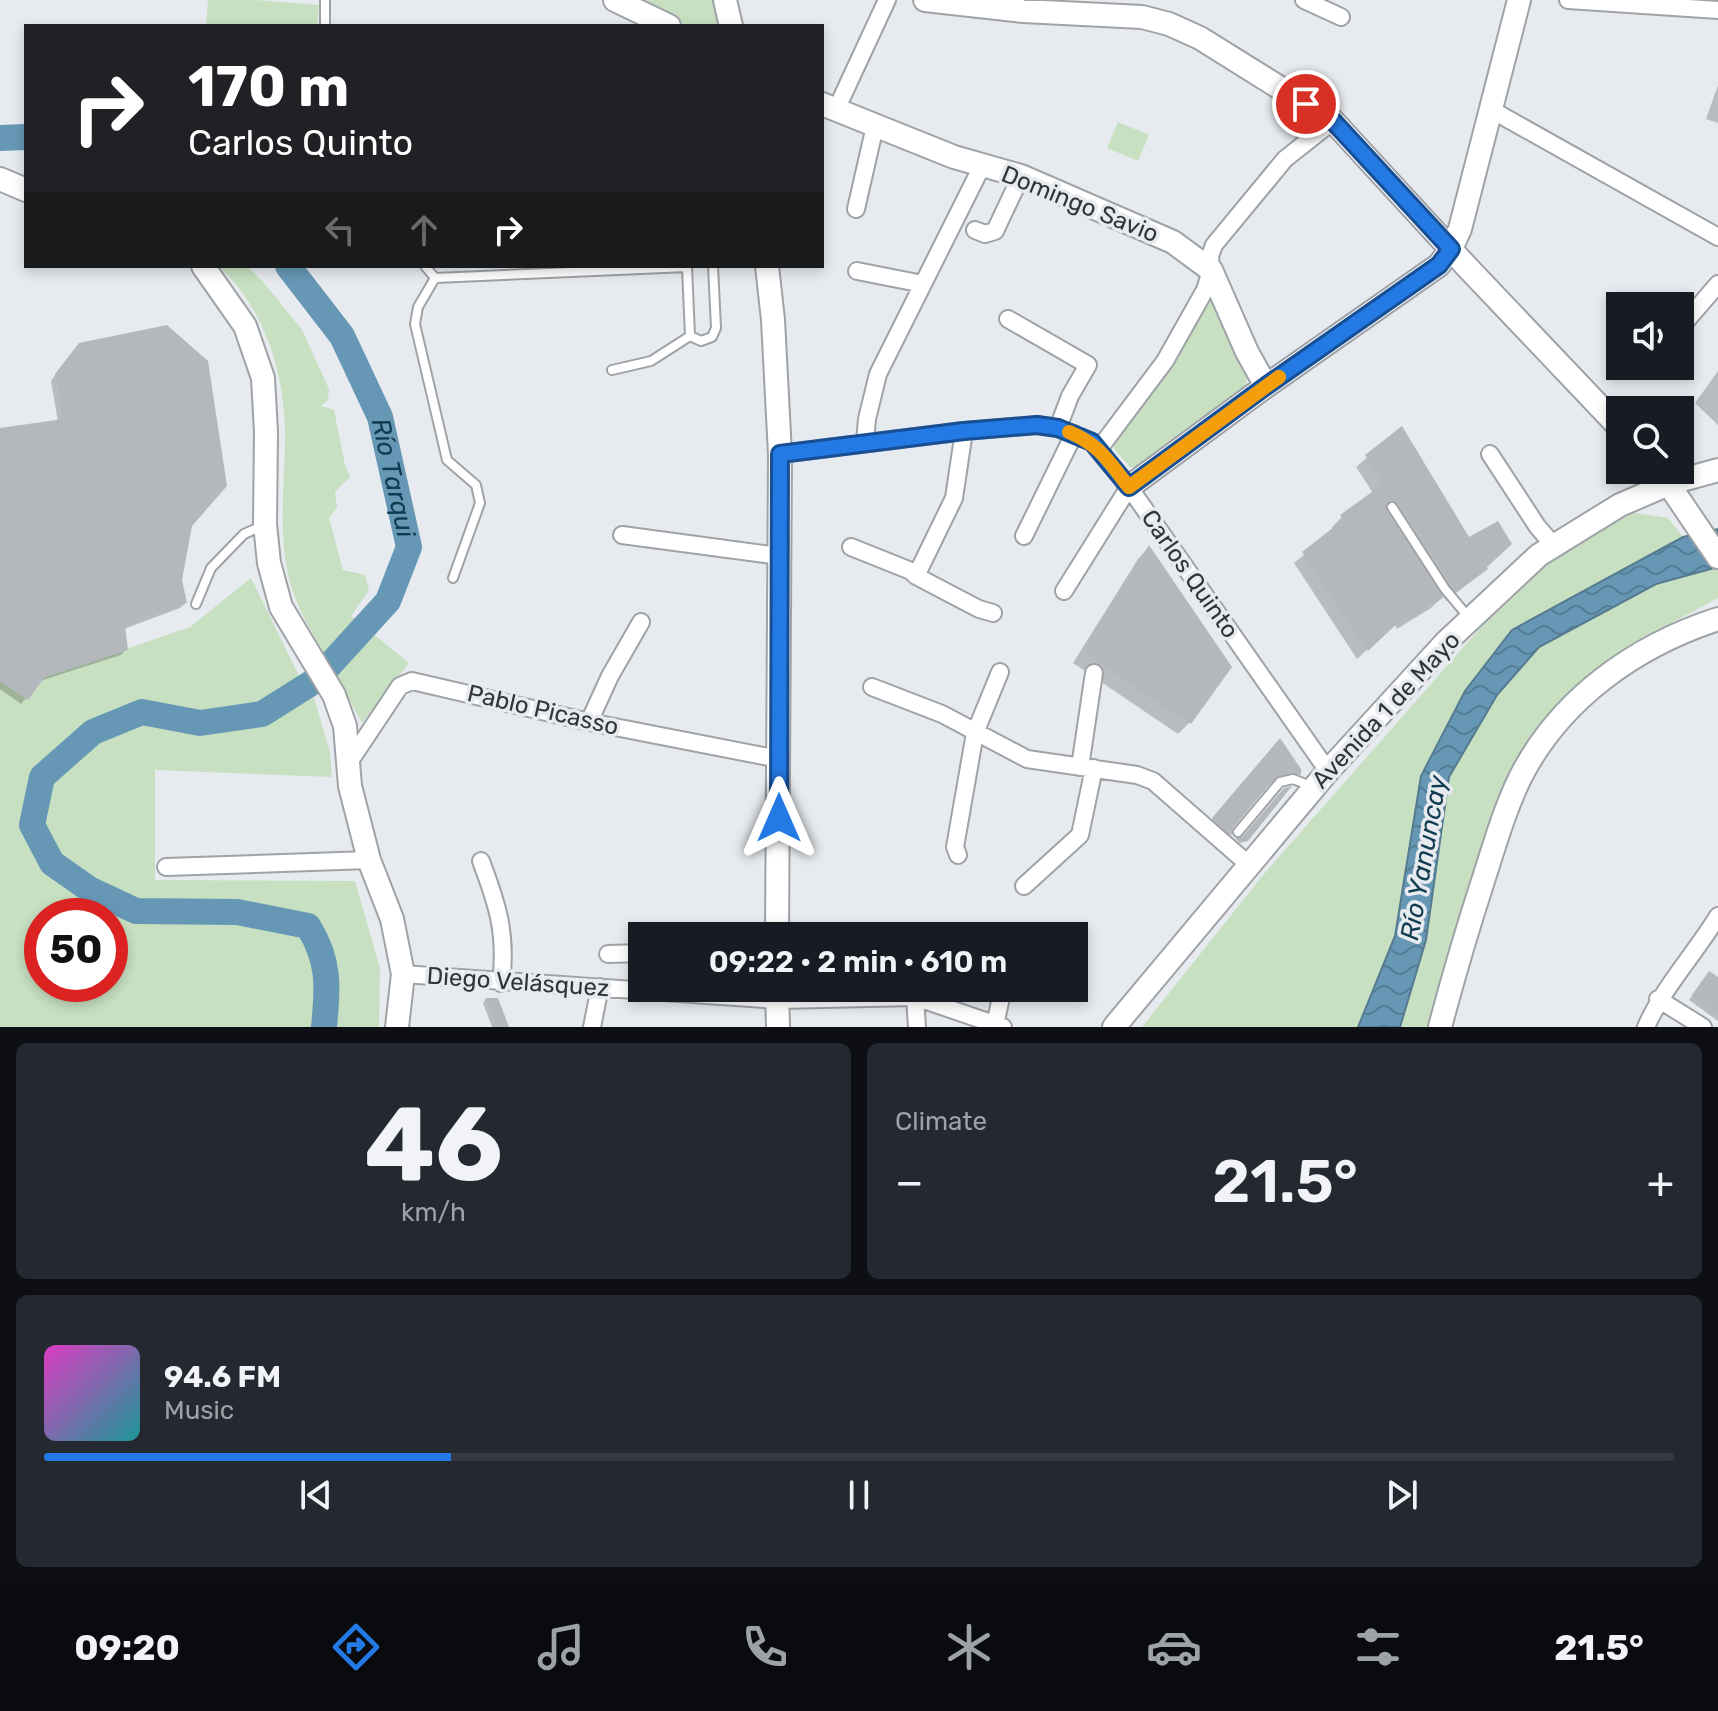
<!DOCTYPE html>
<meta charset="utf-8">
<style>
body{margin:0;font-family:Rubik,sans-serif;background:#242831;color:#f1f3f6;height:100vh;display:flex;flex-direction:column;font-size:30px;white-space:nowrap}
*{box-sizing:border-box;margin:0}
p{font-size:26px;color:#9ea1a6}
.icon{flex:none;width:44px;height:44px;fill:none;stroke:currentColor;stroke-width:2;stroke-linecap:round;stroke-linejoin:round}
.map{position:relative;height:1027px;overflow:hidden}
.panel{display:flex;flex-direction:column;gap:16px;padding:16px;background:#0d0f14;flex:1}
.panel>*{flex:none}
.top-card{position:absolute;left:24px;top:24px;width:800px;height:244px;border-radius:0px;box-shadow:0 4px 12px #0003;background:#202124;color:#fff;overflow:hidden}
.buttons{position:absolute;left:1606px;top:292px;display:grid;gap:16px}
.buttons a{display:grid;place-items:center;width:88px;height:88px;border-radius:0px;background:#171b24;box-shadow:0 4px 12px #0003;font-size:40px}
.speed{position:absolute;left:24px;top:898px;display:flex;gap:16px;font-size:40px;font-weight:700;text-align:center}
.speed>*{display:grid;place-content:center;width:104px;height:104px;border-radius:50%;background:#171b24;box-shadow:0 4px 12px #0003;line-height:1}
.speed .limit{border:12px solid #d22;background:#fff;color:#111}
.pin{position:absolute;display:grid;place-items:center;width:68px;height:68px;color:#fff;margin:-34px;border:4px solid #fff;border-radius:50%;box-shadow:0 2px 8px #0007}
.me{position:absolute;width:88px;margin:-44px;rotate:0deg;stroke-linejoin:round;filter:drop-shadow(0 0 6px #0008)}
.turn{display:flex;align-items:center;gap:28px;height:168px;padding:0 32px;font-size:36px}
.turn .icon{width:104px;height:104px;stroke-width:2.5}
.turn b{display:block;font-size:56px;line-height:68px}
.lanes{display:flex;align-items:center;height:76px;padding:0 32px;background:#0003;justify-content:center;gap:40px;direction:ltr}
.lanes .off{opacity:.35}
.big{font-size:60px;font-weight:600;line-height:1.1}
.panel .widget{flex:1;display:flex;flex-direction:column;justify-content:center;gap:12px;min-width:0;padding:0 28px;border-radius:12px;background:#242831}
.panel .dial{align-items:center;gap:0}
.dial b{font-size:104px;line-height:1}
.song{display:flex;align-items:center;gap:24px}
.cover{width:96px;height:96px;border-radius:12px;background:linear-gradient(135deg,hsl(310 70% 55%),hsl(180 70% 35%))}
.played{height:8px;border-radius:4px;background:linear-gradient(90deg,#247ae4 25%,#363941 25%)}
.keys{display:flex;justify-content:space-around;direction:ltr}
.heat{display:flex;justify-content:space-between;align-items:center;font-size:44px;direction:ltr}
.panel .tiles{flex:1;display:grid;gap:16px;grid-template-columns:1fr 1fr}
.widget:last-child{grid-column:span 2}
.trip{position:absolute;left:628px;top:922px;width:460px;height:80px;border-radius:0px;background:#171b24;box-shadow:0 4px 12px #0003;font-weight:600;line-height:80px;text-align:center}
.tabs{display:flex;height:128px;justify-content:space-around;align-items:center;background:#090b0e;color:#9ea1a6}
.tabs .icon{width:56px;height:56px}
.tabs .active{color:#247ae4}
.tabs b{font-size:36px;color:#f1f3f6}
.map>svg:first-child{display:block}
.green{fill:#c6e0c1;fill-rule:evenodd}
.water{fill:url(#water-waves);stroke:#567a8f;stroke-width:2}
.shadow{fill:#0003}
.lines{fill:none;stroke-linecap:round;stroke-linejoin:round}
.river{stroke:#6698b6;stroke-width:26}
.building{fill:#b4b8bc}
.lane-casing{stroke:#9fa2a6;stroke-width:12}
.street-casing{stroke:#9fa2a6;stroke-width:20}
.secondary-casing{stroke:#9fa2a6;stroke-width:26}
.lane{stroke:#fff;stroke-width:8}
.street{stroke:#fff;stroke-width:16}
.secondary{stroke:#fff;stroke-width:22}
.route-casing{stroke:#174f94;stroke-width:20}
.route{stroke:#247ae4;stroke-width:14}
.slow{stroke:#f59e0b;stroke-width:14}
.labels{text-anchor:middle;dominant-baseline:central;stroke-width:7;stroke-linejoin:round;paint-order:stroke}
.street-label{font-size:24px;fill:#323435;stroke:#e7ebef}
.water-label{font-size:26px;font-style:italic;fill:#113b51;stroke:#e7ebef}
</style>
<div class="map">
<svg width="1718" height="1027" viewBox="0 0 1718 1027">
<defs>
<pattern id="water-waves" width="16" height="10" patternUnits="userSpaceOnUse" patternTransform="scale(2)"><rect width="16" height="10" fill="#6698b6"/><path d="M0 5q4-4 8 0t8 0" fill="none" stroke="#557d95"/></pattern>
</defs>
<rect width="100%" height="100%" fill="#e7ebef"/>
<path class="green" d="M 208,0 L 256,0 L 319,5 L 317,26 L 206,26 Z
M 632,0 L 717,0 L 723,26 L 688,26 Z
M 1118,122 L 1149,135 L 1138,161 L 1107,148 Z
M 218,266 L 247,266 L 265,284 L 302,330 L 329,389 L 328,400 L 321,406 L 334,410 L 345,465 L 350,477 L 335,492 L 337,507 L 329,518 L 343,570 L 365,575 L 369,590 L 351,616 L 409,663 L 362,723 C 350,702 339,680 327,659 C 314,634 297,610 290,582 C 278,537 284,489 285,443 C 287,380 266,308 218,266 Z
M 1215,299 L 1248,375 L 1245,388 L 1139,467 L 1130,467 L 1115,450 L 1114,444 L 1184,346 L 1206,304 L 1209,300 Z
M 1635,513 L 1668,518 L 1683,537 L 1512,630 L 1421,776 L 1395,936 L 1357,1027 L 1142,1027 L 1263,875 L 1482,626 L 1544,565 L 1595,531 Z
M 1718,567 L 1718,598 L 1642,639 L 1587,677 L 1549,716 L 1504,783 L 1426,1027 L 1400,1027 L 1426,940 L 1449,777 L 1497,695 L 1539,647 L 1656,584 Z
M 251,578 L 300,678 L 314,698 L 330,752 L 332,777 L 155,770 L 155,880 L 355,881 L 380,968 L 379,1027 L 0,1027 L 0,681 L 28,700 L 45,677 L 190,627 ZM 42,916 L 110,916 L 110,984 L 42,984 Z"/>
<path class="water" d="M 1718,529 L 1718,567 L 1656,584 L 1539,647 L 1497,695 L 1449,777 L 1426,940 L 1400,1027 L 1358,1027 L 1395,936 L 1421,776 L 1465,691 L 1512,630 L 1683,537 Z"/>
<path class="shadow" d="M 1718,85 L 1718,123 L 1706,119 Z
M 74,350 L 190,525 L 180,580 L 185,603 L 180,608 L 124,629 L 126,649 L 121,655 L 40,681 L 21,704 L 0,689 L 0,430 L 58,422 L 51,381 Z
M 1718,371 L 1718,425 L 1695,403 Z
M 1401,429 L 1486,569 L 1446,601 L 1443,596 L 1431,608 L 1397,629 L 1394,624 L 1357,659 L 1294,563 L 1334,530 L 1332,527 L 1342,517 L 1373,493 L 1356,467 Z
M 1148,548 L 1190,722 L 1178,734 L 1073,663 L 1138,559 Z
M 1273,748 L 1299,773 L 1292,780 L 1283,779 L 1267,784 L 1231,827 L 1230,835 L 1223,841 L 1206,826 Z
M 1705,977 L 1718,979 L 1718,1021 L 1689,1000 Z
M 485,1000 L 497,1000 L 503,1027 L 492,1027 L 483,1003 Z"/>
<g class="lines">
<g class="river">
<path d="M 0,138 L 26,137"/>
<path id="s1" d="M 288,266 L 342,336 L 380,417 L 409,547 L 388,601 L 316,680 L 262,714 L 200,723 L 142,712 L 93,732 L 42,777 L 32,825 L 52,863 L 89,889 L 136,911 L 237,912 L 308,926 C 330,961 328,987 324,1027"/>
</g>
</g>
<path class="building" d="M 167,325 L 208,361 L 227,486 L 192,526 L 182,580 L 187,603 L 125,626 L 128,650 L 45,677 L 28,700 L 0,681 L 0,428 L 63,419 L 55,374 L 79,343 Z
M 1402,426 L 1469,537 L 1498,521 L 1512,544 L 1487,567 L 1488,569 L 1457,592 L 1398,503 L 1392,500 L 1388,502 L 1386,511 L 1443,598 L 1408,620 L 1405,616 L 1368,651 L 1302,552 L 1343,520 L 1340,515 L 1383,484 L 1365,455 Z
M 1149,545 L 1232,667 L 1191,724 L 1082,651 Z
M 1280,738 L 1301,769 L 1301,775 L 1291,772 L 1275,778 L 1233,828 L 1232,835 L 1212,818 Z
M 1292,786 L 1248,841 L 1240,843 L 1235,838 L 1243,836 L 1284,788 Z
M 1709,971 L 1718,977 L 1718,1014 L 1692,995 Z
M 485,998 L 498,998 L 509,1027 L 496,1027 Z"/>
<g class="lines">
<g class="lane-casing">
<path id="lane" d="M 325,26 L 325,0
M 425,266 L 435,278 L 687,267 L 690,336 L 701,341 L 712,337 L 716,328 L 713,266
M 435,278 L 418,307 L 415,324 L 447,460 L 476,485 L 480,503 L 453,578
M 612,370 L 651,361 L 690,336
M 1392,507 L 1445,589 L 1470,619
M 196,604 L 211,568 L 244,534 L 264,525
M 1238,832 L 1280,782 L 1293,779 L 1313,787"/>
</g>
<g class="street-casing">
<path id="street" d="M 1304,0 L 1341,17
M 1568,0 L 1718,10
M 1490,109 L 1718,237
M 836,110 L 887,0
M 856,209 L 875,126
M 975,230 L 985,234 L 995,231 L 1021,176
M 857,271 L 923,284
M 1008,319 L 1088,365 L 1070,396 L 1058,428
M 1680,328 L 1718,284
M 964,431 L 954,498 L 916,576 L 979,609 L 993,613
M 865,442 L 867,419 L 878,374 L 982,166
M 1099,449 L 1165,361 L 1205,290 L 1211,270 L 1210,256 L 1214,245 L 1285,159 L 1333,121
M 780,454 L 964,431 L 1037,425 L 1058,428 L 1092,442 L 1129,487 L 1328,771
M 1490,454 L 1537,526 L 1554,546
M 622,535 L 779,556
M 1024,536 L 1074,434
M 851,547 L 911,571 L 916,576
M 1064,591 L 1129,487
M 872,687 L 942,714 L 1027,759 L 1137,775 L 1153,781 L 1248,864
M 589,722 L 610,676 L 641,622
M 348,764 L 400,686 L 412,681 L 589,722 L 779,759
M 1080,767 L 1094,673
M 958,855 L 955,847 L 975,733 L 1000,672
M 481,861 C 498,906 507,934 501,983
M 166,867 L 369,860
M 1024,886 L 1080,835 L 1094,768
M 608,954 L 642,953
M 403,974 L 777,1000 L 915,997 L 1003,1027
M 915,997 L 917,1027
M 1658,999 L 1703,1027
M 995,1025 L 1003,988
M 592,1027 L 600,987
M 1646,1027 C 1664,986 1695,954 1718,916"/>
</g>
<g class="secondary-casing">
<path id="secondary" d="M 615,0 L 669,26
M 725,0 L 731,26
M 925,0 L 1023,11 L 1142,17 L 1169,24 L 1200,38 L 1333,121 L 1468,268 L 1620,428
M 822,104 L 954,157 L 1021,176 L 1173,242 L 1211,270 L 1247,352 L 1266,386
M 0,179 L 26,190
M 203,266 L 245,326 L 263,378 L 266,432 L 265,524 L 269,563 L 281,607 L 334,695 L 345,726 L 350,786 L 369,860 L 392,919 L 403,974 L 397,1027
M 767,266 L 773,320 L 780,454 L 777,936
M 1659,470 L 1718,557
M 1129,487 L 1266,386 L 1439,265 L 1451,249 L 1460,229 L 1519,0
M 777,988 L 778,1027
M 1114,1027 L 1328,771 L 1446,642 L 1539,555 L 1620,505 L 1671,483 L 1718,470
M 1440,1027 C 1453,978 1467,930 1483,881 C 1494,847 1504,811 1520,778 C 1560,699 1635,646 1718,619"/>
</g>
<use href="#lane" class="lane"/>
<use href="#street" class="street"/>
<use href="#secondary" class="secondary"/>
</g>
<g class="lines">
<g class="route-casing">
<path id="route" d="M 779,818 L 780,454 L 964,431 L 1037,425 L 1058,428 L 1092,442 L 1129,487 L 1266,386 L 1439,265 L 1451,249 L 1333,121 L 1306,104"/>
</g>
<use href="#route" class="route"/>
<path class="slow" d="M 1069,432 C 1100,445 1108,461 1129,487 L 1279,377"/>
</g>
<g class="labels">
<g class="street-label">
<text transform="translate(1080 204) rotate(22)">Domingo Savio</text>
<text transform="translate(1190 574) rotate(55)">Carlos Quinto</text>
<text transform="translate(543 710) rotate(13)">Pablo Picasso</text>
<text transform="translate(1386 710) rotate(-47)">Avenida 1 de Mayo</text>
<text transform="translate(518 982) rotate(4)">Diego Velásquez</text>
</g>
<g class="water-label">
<text stroke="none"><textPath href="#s1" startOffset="240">Río Tarqui</textPath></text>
<text transform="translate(1424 858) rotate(-80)">Río Yanuncay</text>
</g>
</g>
</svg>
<div class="buttons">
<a><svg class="icon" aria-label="sound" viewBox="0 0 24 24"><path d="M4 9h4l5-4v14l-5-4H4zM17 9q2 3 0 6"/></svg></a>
<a><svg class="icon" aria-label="search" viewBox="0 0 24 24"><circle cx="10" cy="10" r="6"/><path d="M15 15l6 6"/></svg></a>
</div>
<div class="speed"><div class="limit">50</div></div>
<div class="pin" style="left:1306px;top:104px;background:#d93025"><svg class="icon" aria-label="arrive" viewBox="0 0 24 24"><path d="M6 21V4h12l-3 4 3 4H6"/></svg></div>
<svg class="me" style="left:779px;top:818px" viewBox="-20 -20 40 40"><path d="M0-17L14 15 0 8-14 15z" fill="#247ae4" stroke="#fff" stroke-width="4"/></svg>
<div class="trip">09:22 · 2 min · 610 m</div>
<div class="top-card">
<div class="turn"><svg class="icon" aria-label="right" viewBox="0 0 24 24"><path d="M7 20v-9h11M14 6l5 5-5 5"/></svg><div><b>170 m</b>Carlos Quinto</div></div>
<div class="lanes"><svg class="icon off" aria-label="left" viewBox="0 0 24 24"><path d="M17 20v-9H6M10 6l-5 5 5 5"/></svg><svg class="icon off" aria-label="ahead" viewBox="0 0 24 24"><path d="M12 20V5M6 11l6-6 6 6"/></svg><svg class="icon" aria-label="right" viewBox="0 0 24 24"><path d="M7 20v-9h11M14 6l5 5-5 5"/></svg></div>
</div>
</div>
<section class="panel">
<div class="tiles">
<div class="widget dial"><b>46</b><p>km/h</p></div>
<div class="widget"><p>Climate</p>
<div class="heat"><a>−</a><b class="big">21.5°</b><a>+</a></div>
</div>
<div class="widget">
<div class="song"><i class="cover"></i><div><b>94.6 FM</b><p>Music</p></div></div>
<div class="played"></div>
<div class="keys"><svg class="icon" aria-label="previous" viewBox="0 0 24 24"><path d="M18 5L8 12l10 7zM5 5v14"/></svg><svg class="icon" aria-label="pause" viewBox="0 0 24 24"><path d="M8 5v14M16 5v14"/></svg><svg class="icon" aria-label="next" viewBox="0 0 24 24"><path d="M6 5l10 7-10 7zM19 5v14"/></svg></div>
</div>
</div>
</section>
<nav class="tabs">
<b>09:20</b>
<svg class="icon active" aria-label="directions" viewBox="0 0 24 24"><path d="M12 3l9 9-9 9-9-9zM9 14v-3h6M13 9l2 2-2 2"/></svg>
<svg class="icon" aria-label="music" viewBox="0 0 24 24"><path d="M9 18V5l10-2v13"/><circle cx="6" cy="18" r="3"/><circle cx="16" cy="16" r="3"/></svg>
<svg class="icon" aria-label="phone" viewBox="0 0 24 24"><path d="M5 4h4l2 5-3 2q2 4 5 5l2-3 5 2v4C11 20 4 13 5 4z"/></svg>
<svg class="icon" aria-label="climate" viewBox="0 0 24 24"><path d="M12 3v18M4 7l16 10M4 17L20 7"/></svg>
<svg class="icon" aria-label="car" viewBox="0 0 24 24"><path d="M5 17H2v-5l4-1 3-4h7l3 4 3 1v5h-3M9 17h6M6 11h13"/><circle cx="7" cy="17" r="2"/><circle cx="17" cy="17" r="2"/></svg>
<svg class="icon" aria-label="filters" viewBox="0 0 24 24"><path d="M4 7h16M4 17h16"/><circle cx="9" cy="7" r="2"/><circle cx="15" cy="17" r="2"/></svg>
<b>21.5°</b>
</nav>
